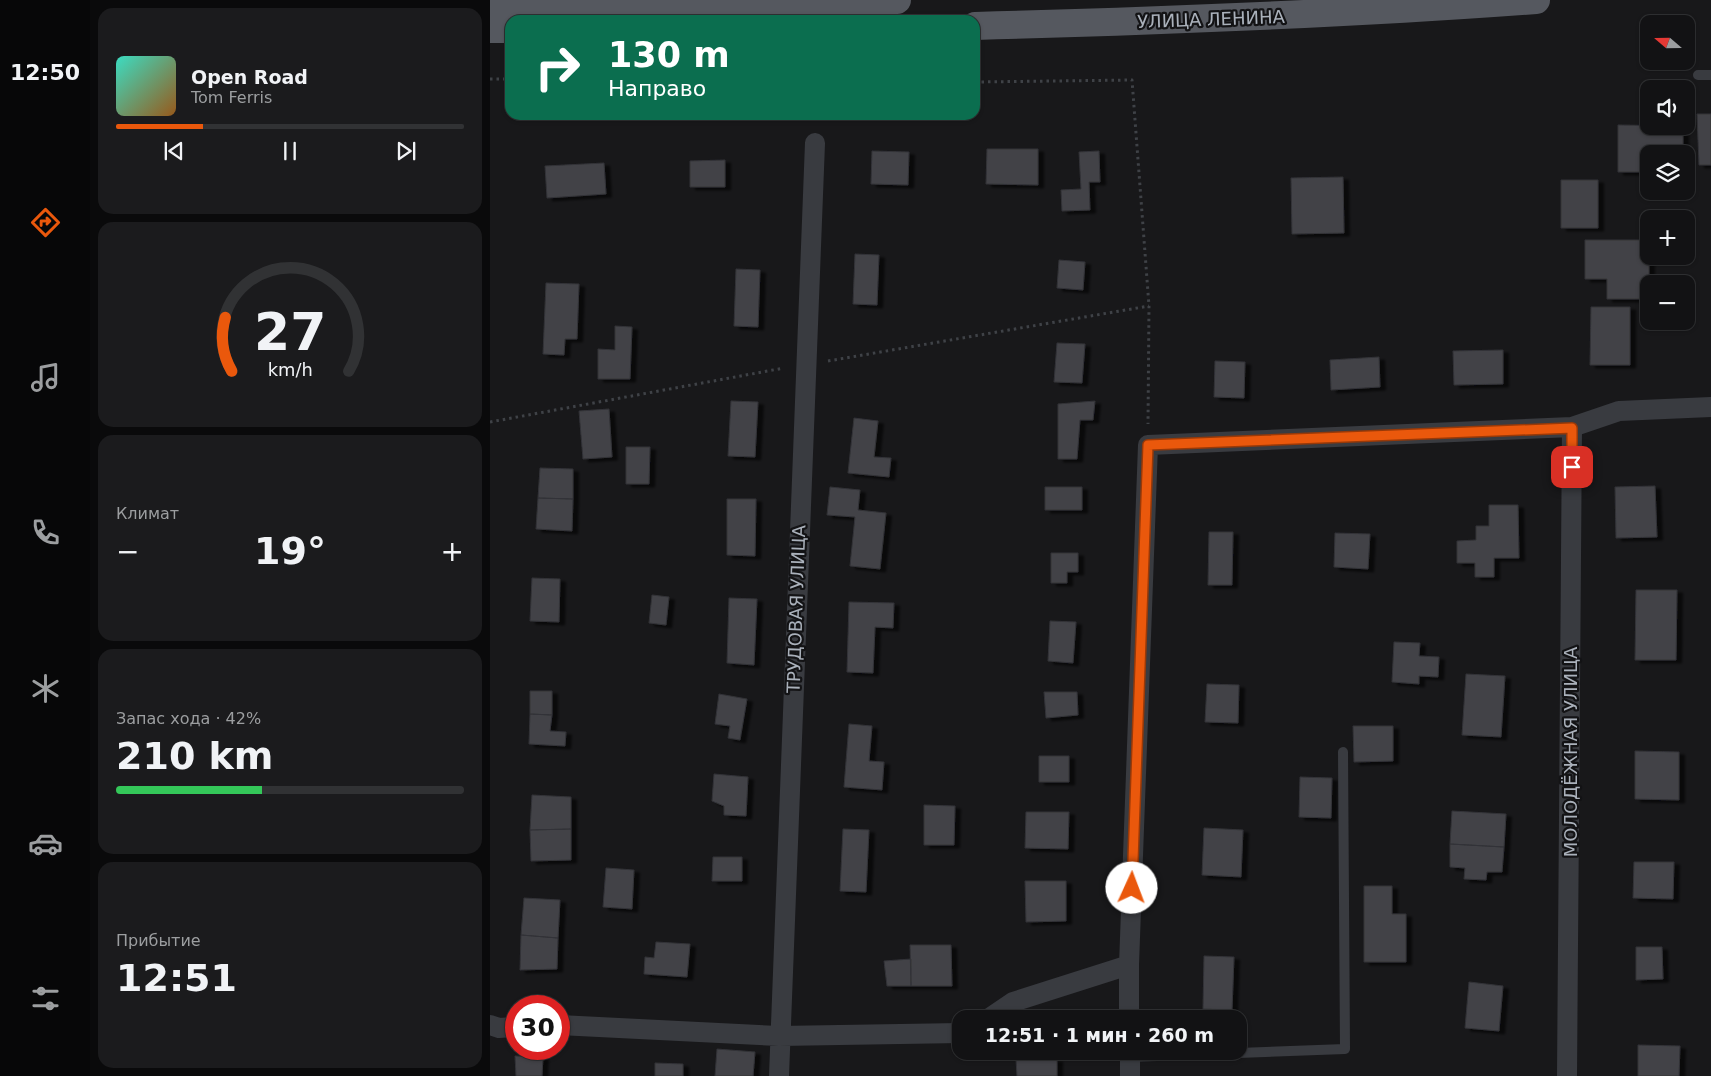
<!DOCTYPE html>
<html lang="ru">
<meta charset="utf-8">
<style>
body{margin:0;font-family:"DejaVu Sans",sans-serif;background:#1b1b1d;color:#f1f3f6;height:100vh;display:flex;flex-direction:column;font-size:19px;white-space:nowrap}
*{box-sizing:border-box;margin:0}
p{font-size:16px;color:#9c9ea0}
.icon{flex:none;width:28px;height:28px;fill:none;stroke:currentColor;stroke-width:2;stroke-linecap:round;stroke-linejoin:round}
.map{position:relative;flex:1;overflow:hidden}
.details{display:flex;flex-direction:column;gap:8px;padding:8px;background:#0a0a0b;width:400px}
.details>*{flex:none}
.hud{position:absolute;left:15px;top:15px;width:475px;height:105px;border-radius:15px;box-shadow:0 1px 4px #0004,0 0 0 1px #313234;background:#0b6e4f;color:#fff;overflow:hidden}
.needle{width:32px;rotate:290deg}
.controls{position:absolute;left:1150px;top:15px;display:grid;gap:10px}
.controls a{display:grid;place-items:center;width:55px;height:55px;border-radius:10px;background:#121214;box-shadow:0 1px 4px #0004,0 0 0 1px #313234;font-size:25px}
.speed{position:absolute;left:15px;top:995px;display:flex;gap:10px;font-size:25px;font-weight:700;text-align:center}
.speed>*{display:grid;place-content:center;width:65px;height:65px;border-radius:50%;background:#121214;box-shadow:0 1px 4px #0004,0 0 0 1px #313234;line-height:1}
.speed .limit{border:8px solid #d22;background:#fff;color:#111}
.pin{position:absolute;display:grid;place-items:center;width:42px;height:42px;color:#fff;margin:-21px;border-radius:10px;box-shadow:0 2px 8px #0006}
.me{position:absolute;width:55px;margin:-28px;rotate:2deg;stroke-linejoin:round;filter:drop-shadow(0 0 4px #0008)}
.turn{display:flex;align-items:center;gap:18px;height:105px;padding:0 20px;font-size:22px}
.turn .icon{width:65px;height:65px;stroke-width:2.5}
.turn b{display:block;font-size:35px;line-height:42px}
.big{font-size:38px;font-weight:700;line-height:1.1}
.details .card{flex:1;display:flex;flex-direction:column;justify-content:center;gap:8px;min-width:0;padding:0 18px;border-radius:15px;background:#1b1b1d}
.details .dial{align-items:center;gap:0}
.dial svg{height:130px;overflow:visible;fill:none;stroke:#313234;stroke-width:7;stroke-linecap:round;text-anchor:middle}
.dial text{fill:#f1f3f6;stroke:none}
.song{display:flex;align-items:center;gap:15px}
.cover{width:60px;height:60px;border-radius:8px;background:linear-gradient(135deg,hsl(170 70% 55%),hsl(30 70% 35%))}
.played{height:5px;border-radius:2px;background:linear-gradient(90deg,#ea580c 25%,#313234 25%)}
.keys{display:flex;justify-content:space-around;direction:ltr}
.heat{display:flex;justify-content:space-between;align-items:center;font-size:28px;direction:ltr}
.charge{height:8px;border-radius:4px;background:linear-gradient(90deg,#34c759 42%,#313234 0)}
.trip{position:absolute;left:462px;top:1010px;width:295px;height:50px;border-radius:15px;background:#121214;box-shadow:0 1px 4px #0004,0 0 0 1px #313234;font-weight:700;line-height:50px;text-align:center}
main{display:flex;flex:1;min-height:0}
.tabs{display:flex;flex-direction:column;width:90px;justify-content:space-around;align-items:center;background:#070708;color:#9c9ea0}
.tabs .icon{width:35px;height:35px}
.tabs .on{color:#ea580c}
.tabs b{font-size:22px;color:#f1f3f6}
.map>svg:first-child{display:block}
.building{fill:#424347;stroke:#323237;filter:url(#shadow)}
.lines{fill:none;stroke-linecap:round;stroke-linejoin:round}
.path{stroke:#3f4247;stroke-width:3;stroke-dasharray:2.5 4;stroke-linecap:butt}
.service{stroke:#393b40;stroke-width:10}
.minor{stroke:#393b40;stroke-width:20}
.primary{stroke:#55585f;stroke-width:28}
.route-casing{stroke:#983908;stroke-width:12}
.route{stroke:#ea580c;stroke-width:9}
.labels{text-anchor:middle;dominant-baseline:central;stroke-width:4.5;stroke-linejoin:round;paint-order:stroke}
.street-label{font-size:18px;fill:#aab1bb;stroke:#131315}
</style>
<main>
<nav class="tabs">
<b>12:50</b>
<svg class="icon on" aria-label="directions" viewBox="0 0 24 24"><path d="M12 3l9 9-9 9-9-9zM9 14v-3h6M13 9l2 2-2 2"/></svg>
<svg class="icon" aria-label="music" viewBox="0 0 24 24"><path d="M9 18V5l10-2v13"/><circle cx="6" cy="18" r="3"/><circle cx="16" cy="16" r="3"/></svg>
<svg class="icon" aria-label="phone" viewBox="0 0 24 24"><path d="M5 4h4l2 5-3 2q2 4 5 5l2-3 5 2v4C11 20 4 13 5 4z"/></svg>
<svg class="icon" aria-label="climate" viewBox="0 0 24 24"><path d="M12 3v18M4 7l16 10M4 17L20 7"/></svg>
<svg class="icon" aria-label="car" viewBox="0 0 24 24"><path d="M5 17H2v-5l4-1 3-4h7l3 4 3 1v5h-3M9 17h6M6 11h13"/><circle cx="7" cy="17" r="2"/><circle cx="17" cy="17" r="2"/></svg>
<svg class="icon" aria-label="filters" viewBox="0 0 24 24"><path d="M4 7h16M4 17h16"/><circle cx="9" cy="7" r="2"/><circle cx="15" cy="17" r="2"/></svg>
</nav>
<section class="details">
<div class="card">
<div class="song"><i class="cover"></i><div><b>Open Road</b><p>Tom Ferris</p></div></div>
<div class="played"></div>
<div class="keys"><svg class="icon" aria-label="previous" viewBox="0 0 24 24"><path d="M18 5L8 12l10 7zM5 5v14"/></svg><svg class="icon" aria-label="pause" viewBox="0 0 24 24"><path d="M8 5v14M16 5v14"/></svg><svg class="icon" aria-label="next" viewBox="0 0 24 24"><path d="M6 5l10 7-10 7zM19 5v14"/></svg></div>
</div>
<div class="card dial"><svg viewBox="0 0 100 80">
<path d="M14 69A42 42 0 1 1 86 69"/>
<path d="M14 69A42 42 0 0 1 10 36" stroke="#ea580c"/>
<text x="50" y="56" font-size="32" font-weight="700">27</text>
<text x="50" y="72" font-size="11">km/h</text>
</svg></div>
<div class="card"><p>Климат</p>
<div class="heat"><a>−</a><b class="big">19°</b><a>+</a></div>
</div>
<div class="card"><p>Запас хода · 42%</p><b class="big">210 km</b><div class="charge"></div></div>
<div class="card"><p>Прибытие</p><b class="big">12:51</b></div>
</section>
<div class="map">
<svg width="1221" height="1076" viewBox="0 0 1221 1076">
<defs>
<filter id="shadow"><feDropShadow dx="5.5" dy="3" stdDeviation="1" flood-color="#0009"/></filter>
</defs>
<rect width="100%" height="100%" fill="#18181a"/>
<path class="building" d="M 1207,114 L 1221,114 L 1221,165 L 1209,165 Z
M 1128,125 L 1193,126 L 1193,154 L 1159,154 L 1159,172 L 1128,172 Z
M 497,149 L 548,149 L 548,185 L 496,184 Z
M 382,151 L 419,152 L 418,185 L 381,184 Z
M 609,151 L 610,182 L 599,182 L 600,210 L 572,211 L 571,190 L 591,189 L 589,152 Z
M 235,160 L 235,187 L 200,187 L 200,161 Z
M 114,163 L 116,194 L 57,198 L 55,166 Z
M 853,177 L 854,233 L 802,234 L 801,178 Z
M 1071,180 L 1108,180 L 1108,228 L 1071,228 Z
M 1095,240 L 1159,240 L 1159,299 L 1117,299 L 1117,279 L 1095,279 Z
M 365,254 L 389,255 L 387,305 L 363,304 Z
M 569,260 L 595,262 L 593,290 L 567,288 Z
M 246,269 L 270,270 L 268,327 L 244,326 Z
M 56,283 L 89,284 L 87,339 L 75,339 L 74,355 L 53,354 Z
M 1101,307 L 1140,307 L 1140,365 L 1100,365 Z
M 125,326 L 142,327 L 140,379 L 108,379 L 108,349 L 125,350 Z
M 567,343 L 595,344 L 592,383 L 564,382 Z
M 1013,350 L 1013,384 L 964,385 L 963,351 Z
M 889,357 L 890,387 L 841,390 L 840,360 Z
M 725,361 L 755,362 L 754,398 L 724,397 Z
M 241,401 L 268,402 L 265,457 L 238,456 Z
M 605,401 L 603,420 L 590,420 L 587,459 L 568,459 L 568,404 Z
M 119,409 L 122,457 L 93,459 L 89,411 Z
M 364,418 L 388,421 L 384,457 L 401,458 L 399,477 L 358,473 Z
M 136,447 L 160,447 L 159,484 L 136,484 Z
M 50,468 L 83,469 L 83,499 L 48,498 Z
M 1165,486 L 1167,537 L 1126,538 L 1125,487 Z
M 340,487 L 370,490 L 368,510 L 396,513 L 390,569 L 360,566 L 365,517 L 337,515 Z
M 555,487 L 592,487 L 592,510 L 555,510 Z
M 48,498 L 83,499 L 82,531 L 46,529 Z
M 237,499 L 266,499 L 265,556 L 237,555 Z
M 999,505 L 1028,505 L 1029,558 L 1004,558 L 1004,577 L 985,577 L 985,563 L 967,563 L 967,541 L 986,540 L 986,526 L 999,526 Z
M 719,532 L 743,532 L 742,585 L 718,585 Z
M 845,533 L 880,534 L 878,569 L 844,567 Z
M 561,553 L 588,553 L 588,572 L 577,572 L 577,583 L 561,583 Z
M 42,578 L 70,579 L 69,622 L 40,621 Z
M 1146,590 L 1187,590 L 1186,660 L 1145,660 Z
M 162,595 L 179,597 L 176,625 L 159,623 Z
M 239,598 L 267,599 L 264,665 L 237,663 Z
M 359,602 L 404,603 L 403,628 L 385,627 L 383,673 L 357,672 Z
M 560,621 L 586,622 L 583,663 L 558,661 Z
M 904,642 L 930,643 L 929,656 L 949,657 L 948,677 L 929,676 L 929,684 L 902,682 Z
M 976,674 L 1015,676 L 1011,737 L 972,735 Z
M 717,684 L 749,685 L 748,723 L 715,722 Z
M 40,691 L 62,691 L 62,715 L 40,714 Z
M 554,692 L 587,692 L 588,715 L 556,718 Z
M 229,694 L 257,699 L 250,740 L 238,738 L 240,726 L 225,724 Z
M 40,714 L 62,715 L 60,731 L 76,732 L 75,746 L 39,744 Z
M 359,724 L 382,726 L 379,761 L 394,762 L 392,790 L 354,787 Z
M 863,726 L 903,726 L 903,761 L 864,762 Z
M 1145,751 L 1189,752 L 1189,800 L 1145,799 Z
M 549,756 L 579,756 L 579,782 L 549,782 Z
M 224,774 L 258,777 L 256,816 L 234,815 L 234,806 L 222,801 Z
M 810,777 L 842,778 L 841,818 L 809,817 Z
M 42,795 L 81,797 L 81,829 L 40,830 Z
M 434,805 L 465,806 L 464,845 L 434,845 Z
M 962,811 L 1016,814 L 1014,847 L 960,844 Z
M 536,812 L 579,812 L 578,849 L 535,848 Z
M 714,828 L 753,830 L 751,877 L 712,875 Z
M 81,829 L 81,860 L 41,861 L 40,830 Z
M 353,829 L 379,830 L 376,892 L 350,891 Z
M 960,844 L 1014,847 L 1012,872 L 997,872 L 996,880 L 974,879 L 975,868 L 960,867 Z
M 223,857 L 252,857 L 252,881 L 222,881 Z
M 1144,862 L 1184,862 L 1183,899 L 1143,898 Z
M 116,868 L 144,870 L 142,909 L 113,907 Z
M 535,881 L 576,881 L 576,921 L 536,922 Z
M 874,886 L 902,886 L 902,914 L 916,914 L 916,962 L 874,962 Z
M 34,898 L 70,900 L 68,938 L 31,935 Z
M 31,935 L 68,938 L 67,969 L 30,970 Z
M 166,942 L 200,944 L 197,977 L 154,974 L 155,957 L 164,958 Z
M 420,945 L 461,945 L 462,986 L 421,986 Z
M 1146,947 L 1172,947 L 1173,979 L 1146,980 Z
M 714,956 L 744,957 L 742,1010 L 713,1009 Z
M 421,959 L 421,986 L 397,986 L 394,961 Z
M 979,982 L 1013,986 L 1009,1031 L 975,1028 Z
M 1148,1045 L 1190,1046 L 1189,1076 L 1148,1076 Z
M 227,1049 L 265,1052 L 263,1076 L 225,1076 Z
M 25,1056 L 53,1057 L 52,1076 L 26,1076 Z
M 526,1059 L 567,1059 L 567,1076 L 527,1076 Z
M 165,1063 L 193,1064 L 193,1076 L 165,1076 Z"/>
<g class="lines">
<path class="path" d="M 0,79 L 20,79
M 485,82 L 642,80 L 659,306 L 658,424
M 338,361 L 659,306
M 0,422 L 294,368"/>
<path class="service" d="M 1208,75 L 1221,75
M 640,1057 L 855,1049 L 853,752"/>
<path class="minor" d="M 639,965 L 658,445 L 1082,427 L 1129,411 L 1221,407
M 498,1019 L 523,1002 L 639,965 L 639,1019
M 0,1025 L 9,1028 L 26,1027
M 69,1025 L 289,1036 L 471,1033
M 640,1051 L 640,1076
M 289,1076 L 325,143
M 1077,1076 L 1082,427"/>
<path class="primary" d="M 0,5 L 407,0
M 485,26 C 672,21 859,14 1046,0
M 0,29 L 20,29"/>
</g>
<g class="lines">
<g class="route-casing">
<path id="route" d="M 642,888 L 658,445 L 1082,428 L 1082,467"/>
</g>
<use href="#route" class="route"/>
</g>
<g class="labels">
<g class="street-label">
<text transform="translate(721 19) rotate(-2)">УЛИЦА ЛЕНИНА</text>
<text transform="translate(306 609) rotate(-88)">ТРУДОВАЯ УЛИЦА</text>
<text transform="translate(1080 752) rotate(-90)">МОЛОДЁЖНАЯ УЛИЦА</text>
</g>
</g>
</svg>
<div class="controls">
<a><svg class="needle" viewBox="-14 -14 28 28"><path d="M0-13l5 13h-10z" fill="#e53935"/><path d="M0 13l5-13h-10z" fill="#9c9ea0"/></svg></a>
<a><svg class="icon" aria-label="sound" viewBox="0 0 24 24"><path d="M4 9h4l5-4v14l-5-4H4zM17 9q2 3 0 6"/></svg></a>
<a><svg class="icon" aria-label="layers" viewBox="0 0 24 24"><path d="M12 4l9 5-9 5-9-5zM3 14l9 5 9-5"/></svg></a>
<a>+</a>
<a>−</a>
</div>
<div class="speed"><div class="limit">30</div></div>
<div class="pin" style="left:1082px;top:467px;background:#d93025"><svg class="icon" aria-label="arrive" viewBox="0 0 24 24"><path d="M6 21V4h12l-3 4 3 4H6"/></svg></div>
<svg class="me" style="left:642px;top:888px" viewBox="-20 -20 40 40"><circle r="19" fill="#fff"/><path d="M0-13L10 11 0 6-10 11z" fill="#ea580c"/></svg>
<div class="trip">12:51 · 1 мин · 260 m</div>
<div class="hud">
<div class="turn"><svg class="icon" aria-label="right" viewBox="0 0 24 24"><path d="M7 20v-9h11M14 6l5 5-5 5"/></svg><div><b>130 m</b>Направо</div></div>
</div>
</div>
</main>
